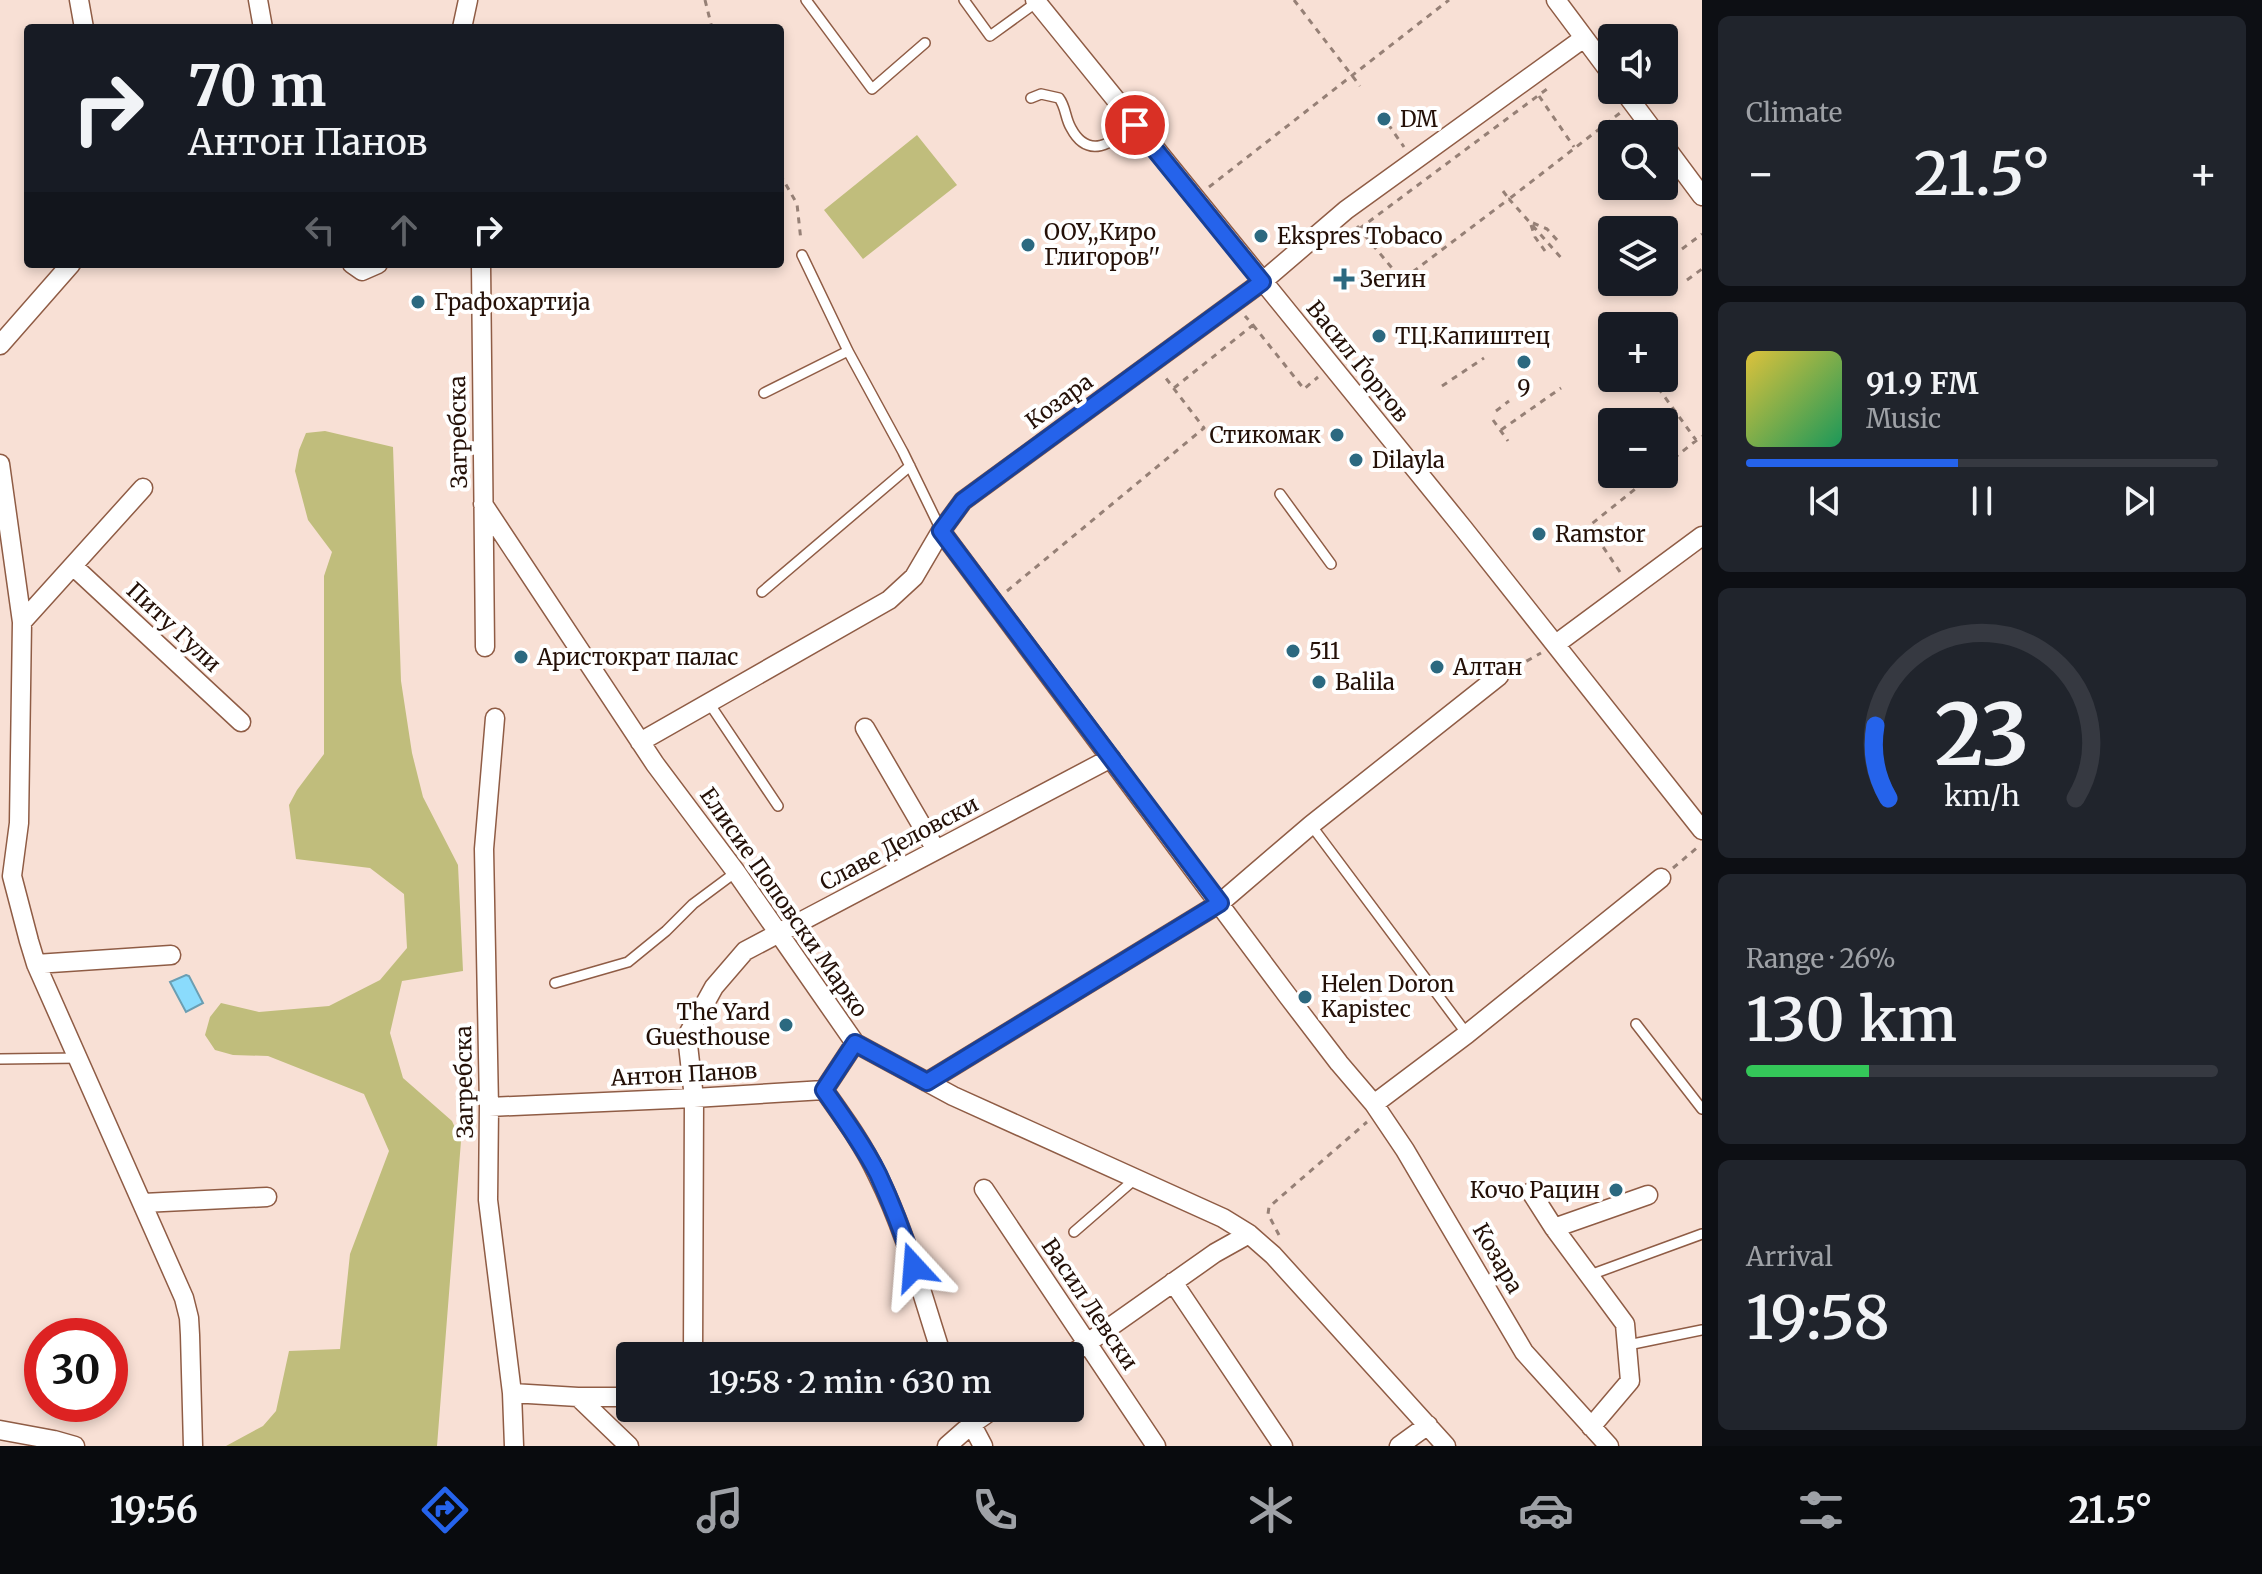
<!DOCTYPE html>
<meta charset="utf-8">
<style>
body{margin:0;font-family:Merriweather,serif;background:#20242c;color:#f1f3f6;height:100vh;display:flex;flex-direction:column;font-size:30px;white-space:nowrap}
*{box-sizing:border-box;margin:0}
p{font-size:26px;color:#9ea1a6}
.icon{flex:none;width:44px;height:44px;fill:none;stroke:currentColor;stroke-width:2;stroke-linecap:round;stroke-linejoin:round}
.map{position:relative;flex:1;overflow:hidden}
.details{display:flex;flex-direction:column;gap:16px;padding:16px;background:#0d0f14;width:560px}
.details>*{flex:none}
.hud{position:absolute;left:24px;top:24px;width:760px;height:244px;border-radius:8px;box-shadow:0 4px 12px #0003;background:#171b24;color:#f1f3f6;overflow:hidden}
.controls{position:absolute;left:1598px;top:24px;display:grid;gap:16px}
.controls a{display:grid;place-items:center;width:80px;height:80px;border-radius:8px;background:#171b24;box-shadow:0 4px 12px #0003;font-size:40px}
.speed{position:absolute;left:24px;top:1318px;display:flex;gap:16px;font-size:40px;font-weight:700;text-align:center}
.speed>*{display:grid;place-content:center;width:104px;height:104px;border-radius:50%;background:#171b24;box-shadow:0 4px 12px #0003;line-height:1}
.speed .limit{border:12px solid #d22;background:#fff;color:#111}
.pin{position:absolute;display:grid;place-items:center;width:68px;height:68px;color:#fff;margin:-34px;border:4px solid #fff;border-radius:50%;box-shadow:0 2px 8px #0007}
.me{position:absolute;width:88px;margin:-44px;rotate:341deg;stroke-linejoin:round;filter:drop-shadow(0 0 6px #0008)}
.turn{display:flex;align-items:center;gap:28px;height:168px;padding:0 32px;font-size:36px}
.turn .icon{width:104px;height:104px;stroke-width:2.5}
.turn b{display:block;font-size:56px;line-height:68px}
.lanes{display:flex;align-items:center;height:76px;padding:0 32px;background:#0003;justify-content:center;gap:40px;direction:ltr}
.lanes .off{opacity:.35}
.big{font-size:60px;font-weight:600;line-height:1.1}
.details .tile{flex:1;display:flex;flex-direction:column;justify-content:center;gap:12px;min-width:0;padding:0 28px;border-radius:12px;background:#20242c}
.details .dial{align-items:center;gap:0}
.dial svg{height:208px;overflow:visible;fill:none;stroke:#363941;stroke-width:7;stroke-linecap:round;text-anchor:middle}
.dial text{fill:#f1f3f6;stroke:none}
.song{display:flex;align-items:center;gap:24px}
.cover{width:96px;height:96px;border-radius:12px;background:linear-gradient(135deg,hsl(50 70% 55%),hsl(150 70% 35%))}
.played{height:8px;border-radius:4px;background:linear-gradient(90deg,#2563eb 45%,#363941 45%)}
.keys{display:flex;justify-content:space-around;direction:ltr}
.heat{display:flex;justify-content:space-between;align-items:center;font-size:44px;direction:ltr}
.charge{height:12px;border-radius:6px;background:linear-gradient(90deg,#34c759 26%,#363941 0)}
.trip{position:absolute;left:616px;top:1342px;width:468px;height:80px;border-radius:8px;background:#171b24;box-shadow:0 4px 12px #0003;font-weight:600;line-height:80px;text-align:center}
.dock{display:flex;height:128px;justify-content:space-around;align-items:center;background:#090b0e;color:#9ea1a6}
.dock .icon{width:56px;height:56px}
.dock .current{color:#2563eb}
.dock b{font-size:36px;color:#f1f3f6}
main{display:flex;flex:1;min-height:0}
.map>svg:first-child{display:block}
.green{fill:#c0bd7c}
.water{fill:#8adbfc;stroke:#6b9eb2;stroke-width:2}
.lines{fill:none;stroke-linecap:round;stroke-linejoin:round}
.service-casing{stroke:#8f5c45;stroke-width:12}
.minor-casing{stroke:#8f5c45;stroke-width:21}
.path{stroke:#968076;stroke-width:3;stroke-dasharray:6 6;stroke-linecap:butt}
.service{stroke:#fff;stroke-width:9}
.minor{stroke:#fff;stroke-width:18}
.route-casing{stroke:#184099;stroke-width:20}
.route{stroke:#2563eb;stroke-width:14}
.poi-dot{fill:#2c6980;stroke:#fff;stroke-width:3}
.labels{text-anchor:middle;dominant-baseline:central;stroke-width:8;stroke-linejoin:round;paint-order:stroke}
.poi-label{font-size:22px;fill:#241007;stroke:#fff;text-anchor:start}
.street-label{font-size:22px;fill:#241007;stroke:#fff}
</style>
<main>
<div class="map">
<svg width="1702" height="1446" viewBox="0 0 1702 1446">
<rect width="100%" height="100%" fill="#f8e0d5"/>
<path class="green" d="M 917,135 L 957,185 L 863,259 L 824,210 Z
M 325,431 L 393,447 L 401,681 L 412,753 L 423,797 L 458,865 L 463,971 L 402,981 L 390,1033 L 403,1078 L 452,1121 L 461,1141 L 437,1446 L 226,1446 L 263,1426 L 276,1411 L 289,1351 L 340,1349 L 350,1254 L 389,1151 L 364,1094 L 268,1056 L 233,1055 L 215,1050 L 205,1035 L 210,1017 L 221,1003 L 259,1012 L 329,1006 L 380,980 L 407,948 L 404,894 L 370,868 L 296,859 L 289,805 L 297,790 L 324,754 L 324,576 L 332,552 L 308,520 L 295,471 L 299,450 L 306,433 Z"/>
<path class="water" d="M 186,975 L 189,976 L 203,1003 L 186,1012 L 170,982 Z"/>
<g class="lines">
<g class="service-casing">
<path id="service" d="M 806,0 L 872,89 L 925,43
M 964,0 L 990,36 L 1037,2
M 1031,98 L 1041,94 L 1059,98 C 1066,107 1065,118 1071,128 C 1089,162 1114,141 1135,125
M 802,255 L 848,351 L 903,452 L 941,530
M 764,393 L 848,351
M 1280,494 L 1331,564
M 762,592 L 910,466
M 709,703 L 778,806
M 1311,825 L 1467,1034
M 555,983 L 628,962 L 666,931 L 693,904 L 736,872
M 1636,1024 L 1702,1109
M 0,1059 L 80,1058
M 1074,1232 L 1135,1179
M 1590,1275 L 1702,1234
M 1628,1345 L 1702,1330"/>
</g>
<g class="minor-casing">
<path id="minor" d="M 79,0 L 84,28
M 258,0 L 263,28
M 1035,0 L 1463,528 L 1702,830
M 1556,0 L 1612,75
M 462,28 L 468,0
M 1623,90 L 1656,134
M 1664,145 L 1702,196
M 352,264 L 362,271 L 378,264
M 481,264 L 485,647
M 0,345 L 71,264
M 0,464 L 22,622 L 19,823 L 12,876 L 29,941 L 36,964 L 184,1298 L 189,1318 L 190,1335 L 193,1446
M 483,504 L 655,764 L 736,872 L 855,1043 L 953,1096 L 1223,1218 L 1249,1234 L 1273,1255 L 1446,1446
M 941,531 L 1287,995 L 1339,1063 L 1374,1104 L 1405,1150 L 1524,1352 L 1609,1446
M 73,566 L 241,722
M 22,622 L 143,488
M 1556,644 L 1702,536
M 495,718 L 484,849 L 489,1107 L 488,1200 L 512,1393 L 514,1446
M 865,728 L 936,850
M 640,742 L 889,600 L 914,577 L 941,531 L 963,501 L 1262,282 L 1346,210 L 1584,38
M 36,964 L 171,955
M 927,1082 L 1220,903 L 1311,825 L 1499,676
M 824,1090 C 843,1117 863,1144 877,1174 C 906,1232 922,1295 942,1356
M 1374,1104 L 1467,1034 L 1661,878
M 489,1107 L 694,1098 L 824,1090 L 855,1043
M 984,1189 L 1156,1446
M 1531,1192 L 1554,1228 L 1625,1324 L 1630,1381 L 1591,1427
M 143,1203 L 267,1197
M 1554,1228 L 1648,1195
M 1173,1282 L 1283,1446
M 693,1356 L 694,1098 L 687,1036 L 714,987 L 745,951 L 1111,758
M 1069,1356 L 1215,1253 L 1249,1234
M 512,1393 L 578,1397 L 630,1397
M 578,1397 L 629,1446
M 963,1408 L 983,1446
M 0,1430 L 54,1440 L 75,1446
M 947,1446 L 972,1424 L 995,1408
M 1399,1446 L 1428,1425"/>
</g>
<path class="path" d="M 705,0 L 712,28
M 1294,0 L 1360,86
M 1539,96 L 1574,147
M 1388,124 L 1404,147
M 780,174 L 797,204 L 801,241
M 1209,187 L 1449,0
M 1503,191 L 1509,199 L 1620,113
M 1533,223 L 1547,229 L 1558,241
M 1531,225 L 1535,237 L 1545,251
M 1357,226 L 1402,280 L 1509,199 L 1563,260
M 1359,229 L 1551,86
M 1682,249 L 1702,234
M 1687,280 L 1702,269
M 1253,325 L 1304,389 L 1318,377
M 1651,378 L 1696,440
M 1442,386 L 1484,358
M 1174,388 L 1253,325 L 1245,316
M 1496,411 L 1509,401
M 1493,420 L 1508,441
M 1501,430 L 1561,388
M 1664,466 L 1702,436
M 1620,572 L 1589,526 L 1654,474
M 1007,591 L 1204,428 L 1165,377
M 1516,667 L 1541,653
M 1673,868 L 1698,847
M 1279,1235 L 1268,1214 L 1269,1207 L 1367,1122"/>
<use href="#service" class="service"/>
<use href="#minor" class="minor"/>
</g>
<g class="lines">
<g class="route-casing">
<path id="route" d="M 914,1267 C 904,1236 892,1204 878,1174 C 863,1145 843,1117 824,1090 L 855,1043 L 927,1082 L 1220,903 L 941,531 L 963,501 L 1262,282 L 1135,125"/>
</g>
<use href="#route" class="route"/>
</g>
<g class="poi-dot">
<circle cx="1384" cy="119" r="8"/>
<circle cx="1261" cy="236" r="8"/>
<circle cx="1028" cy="245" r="8"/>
<path d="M1340 267h8v8h8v8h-8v8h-8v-8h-8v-8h8z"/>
<circle cx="418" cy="302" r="8"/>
<circle cx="1379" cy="336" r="8"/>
<circle cx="1524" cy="362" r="8"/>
<circle cx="1337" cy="435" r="8"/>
<circle cx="1356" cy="460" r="8"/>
<circle cx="1539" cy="534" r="8"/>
<circle cx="1293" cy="651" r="8"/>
<circle cx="521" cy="657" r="8"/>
<circle cx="1437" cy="667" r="8"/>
<circle cx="1319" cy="682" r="8"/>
<circle cx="1305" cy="997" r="8"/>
<circle cx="786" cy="1025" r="8"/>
<circle cx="1616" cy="1190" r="8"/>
</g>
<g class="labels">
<g class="poi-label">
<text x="1400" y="119">DM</text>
<text x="1044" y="232">ООУ,,Киро<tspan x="1044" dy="25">Глигоров''</tspan></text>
<text x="1277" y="236">Ekspres Tobaco</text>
<text x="1360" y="279">Зегин</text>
<text x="434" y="302">Графохартија</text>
<text x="1395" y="336">ТЦ.Капиштец</text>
<text x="1524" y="388" text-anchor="middle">9</text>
<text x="1321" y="435" text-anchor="end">Стикомак</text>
<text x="1372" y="460">Dilayla</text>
<text x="1555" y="534">Ramstor</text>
<text x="1309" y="651">511</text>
<text x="537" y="657">Аристократ палас</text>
<text x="1453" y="667">Алтан</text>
<text x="1335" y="682">Balila</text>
<text x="1321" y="984">Helen Doron<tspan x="1321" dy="25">Kapistec</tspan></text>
<text x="770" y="1012" text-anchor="end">The Yard<tspan x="770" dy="25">Guesthouse</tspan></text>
<text x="1600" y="1190" text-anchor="end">Кочо Рацин</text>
</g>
<g class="street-label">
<text transform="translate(1358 361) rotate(51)">Васил Ѓоргов</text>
<text transform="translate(1059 401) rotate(-36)">Козара</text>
<text transform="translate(458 432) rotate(-91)">Загребска</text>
<text transform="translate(174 627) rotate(43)">Питу Гули</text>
<text transform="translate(899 843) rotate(-28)">Славе Деловски</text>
<text transform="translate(784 902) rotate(55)">Елисие Поповски Марко</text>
<text transform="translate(684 1074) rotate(-3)">Антон Панов</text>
<text transform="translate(464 1082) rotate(-91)">Загребска</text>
<text transform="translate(1498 1258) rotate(60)">Козара</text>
<text transform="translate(1090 1304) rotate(56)">Васил Левски</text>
</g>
</g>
</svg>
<div class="controls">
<a><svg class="icon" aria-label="sound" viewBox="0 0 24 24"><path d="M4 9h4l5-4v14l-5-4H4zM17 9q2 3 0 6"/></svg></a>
<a><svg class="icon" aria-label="search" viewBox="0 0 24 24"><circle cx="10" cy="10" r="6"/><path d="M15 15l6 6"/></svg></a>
<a><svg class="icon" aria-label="layers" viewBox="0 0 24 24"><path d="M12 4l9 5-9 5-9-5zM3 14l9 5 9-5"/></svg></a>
<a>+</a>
<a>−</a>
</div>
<div class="speed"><div class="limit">30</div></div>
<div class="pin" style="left:1135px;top:125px;background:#d93025"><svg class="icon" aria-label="arrive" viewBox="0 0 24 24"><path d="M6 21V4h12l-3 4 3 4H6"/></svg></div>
<svg class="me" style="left:914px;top:1267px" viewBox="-20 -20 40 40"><path d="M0-17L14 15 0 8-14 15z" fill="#2563eb" stroke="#fff" stroke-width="4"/></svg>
<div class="trip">19:58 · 2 min · 630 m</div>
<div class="hud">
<div class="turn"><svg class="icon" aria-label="right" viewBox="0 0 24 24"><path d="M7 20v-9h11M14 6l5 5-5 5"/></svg><div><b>70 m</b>Антон Панов</div></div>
<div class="lanes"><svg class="icon off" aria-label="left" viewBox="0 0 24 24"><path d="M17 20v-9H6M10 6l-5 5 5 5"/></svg><svg class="icon off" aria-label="ahead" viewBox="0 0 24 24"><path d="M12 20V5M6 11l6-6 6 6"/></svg><svg class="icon" aria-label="right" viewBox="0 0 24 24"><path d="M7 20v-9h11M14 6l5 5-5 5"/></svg></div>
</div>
</div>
<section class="details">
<div class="tile"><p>Climate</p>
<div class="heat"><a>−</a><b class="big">21.5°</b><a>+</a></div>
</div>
<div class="tile">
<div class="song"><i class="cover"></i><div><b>91.9 FM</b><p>Music</p></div></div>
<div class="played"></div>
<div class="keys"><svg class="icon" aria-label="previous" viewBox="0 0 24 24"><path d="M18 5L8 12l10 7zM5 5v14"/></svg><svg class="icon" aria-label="pause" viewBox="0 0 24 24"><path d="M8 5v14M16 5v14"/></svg><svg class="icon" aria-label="next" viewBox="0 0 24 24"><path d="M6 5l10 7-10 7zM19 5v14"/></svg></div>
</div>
<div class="tile dial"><svg viewBox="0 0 100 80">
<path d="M14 69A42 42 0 1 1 86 69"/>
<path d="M14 69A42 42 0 0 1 9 41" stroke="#2563eb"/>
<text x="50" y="56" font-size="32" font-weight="700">23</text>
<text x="50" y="72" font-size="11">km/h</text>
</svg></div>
<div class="tile"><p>Range · 26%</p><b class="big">130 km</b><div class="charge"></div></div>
<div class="tile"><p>Arrival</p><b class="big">19:58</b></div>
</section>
</main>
<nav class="dock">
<b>19:56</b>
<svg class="icon current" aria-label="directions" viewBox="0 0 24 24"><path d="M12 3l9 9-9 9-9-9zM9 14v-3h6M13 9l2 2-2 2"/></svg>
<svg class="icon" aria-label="music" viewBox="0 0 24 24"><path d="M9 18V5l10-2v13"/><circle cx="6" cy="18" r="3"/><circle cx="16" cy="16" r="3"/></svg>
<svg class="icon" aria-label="phone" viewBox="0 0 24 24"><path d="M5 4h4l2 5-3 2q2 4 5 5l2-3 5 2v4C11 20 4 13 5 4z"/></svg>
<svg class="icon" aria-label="climate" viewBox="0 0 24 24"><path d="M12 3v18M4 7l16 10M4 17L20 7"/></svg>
<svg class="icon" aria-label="car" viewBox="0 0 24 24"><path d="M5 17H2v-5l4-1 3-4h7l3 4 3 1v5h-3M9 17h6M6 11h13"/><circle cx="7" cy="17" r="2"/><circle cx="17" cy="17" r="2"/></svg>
<svg class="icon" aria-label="filters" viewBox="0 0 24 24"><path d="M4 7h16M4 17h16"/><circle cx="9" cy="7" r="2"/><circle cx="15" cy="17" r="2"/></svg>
<b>21.5°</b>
</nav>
